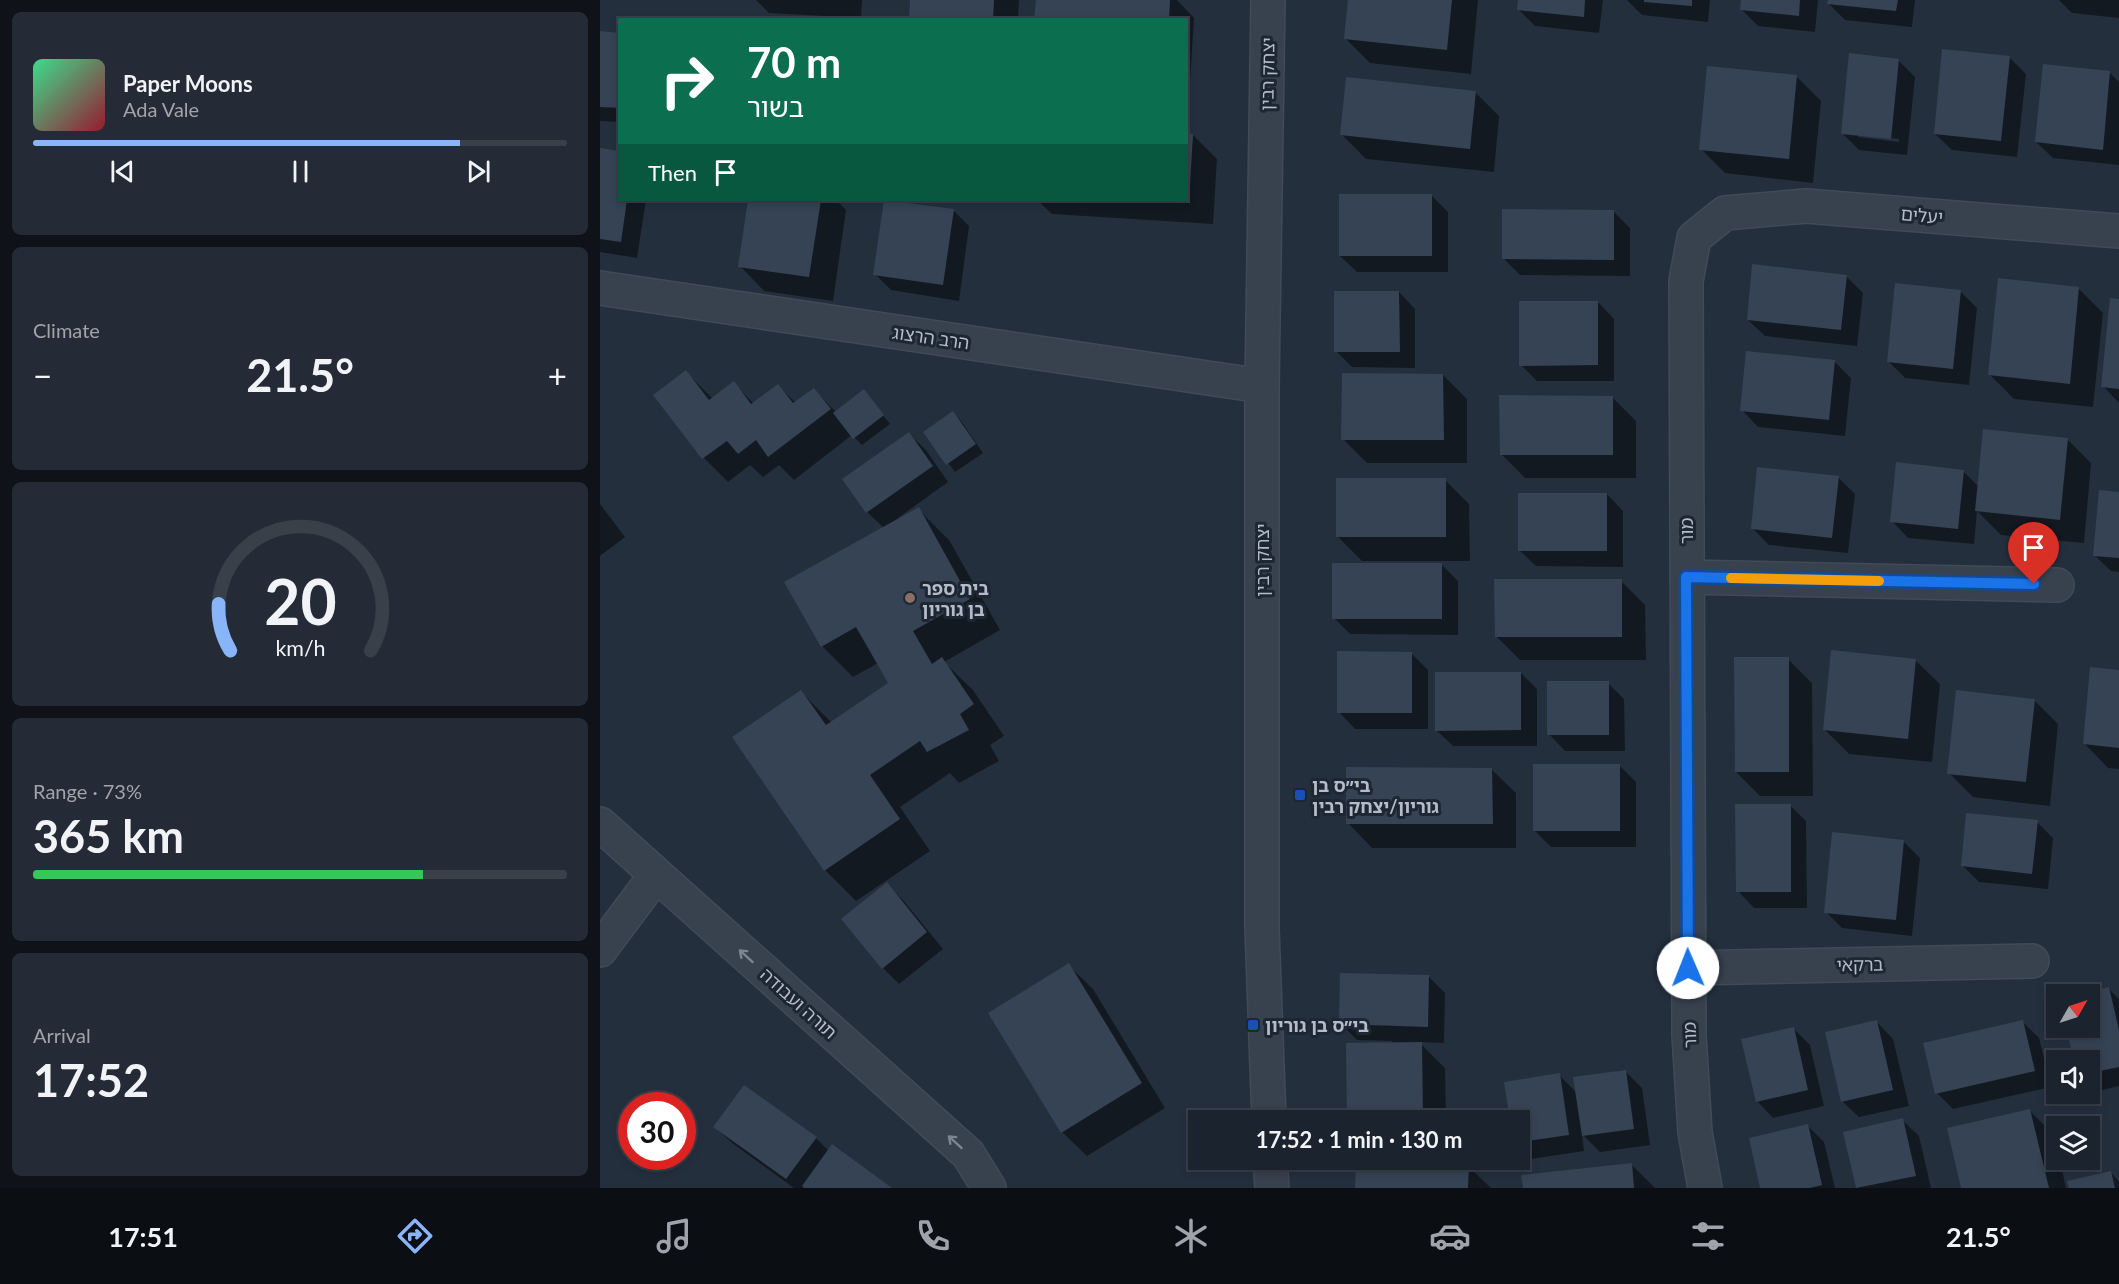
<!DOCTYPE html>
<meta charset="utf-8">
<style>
body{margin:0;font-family:Lato,"Noto Sans Hebrew",sans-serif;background:#242b36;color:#f1f3f6;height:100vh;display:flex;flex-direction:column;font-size:22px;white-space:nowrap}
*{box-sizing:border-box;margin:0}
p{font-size:20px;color:#a0a4aa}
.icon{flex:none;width:33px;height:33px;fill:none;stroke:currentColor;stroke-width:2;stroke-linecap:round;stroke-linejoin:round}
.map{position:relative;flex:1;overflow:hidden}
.drawer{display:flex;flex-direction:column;gap:12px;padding:12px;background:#0f1319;width:600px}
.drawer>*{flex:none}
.guide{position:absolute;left:18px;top:18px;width:570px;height:183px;border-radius:0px;box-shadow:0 3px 9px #0003,0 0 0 2px #39404a;background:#0b6e4f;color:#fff;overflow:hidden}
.needle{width:39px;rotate:51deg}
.buttons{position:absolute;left:1446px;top:984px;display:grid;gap:12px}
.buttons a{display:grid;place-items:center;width:54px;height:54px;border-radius:0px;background:#1b232e;box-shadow:0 3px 9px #0003,0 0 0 2px #39404a;font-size:30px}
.speed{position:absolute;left:18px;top:1092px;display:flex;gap:12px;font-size:30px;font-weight:700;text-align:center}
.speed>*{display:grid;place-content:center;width:78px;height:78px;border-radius:50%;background:#1b232e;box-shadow:0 3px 9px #0003,0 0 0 2px #39404a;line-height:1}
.speed .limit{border:9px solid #d22;background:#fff;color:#111}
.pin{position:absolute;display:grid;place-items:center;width:51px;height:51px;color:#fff;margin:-62px -26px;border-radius:50% 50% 50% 0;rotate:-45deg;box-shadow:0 0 6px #0007}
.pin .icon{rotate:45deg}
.me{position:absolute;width:66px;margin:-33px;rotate:359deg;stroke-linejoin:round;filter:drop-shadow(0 0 4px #0008)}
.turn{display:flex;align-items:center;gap:21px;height:126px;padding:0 30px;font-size:27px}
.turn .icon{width:78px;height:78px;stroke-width:2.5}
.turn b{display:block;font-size:42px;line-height:51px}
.then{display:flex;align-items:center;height:57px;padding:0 30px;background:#0003;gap:12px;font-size:22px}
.big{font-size:45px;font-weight:700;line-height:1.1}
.drawer .tile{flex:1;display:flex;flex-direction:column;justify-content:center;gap:9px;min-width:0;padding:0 21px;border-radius:9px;background:#242b36}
.drawer .dial{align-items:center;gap:0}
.dial svg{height:156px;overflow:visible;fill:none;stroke:#39404a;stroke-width:7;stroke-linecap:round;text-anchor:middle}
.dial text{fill:#f1f3f6;stroke:none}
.song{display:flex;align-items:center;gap:18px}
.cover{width:72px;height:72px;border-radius:9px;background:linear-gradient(135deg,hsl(150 70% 55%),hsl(350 70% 35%))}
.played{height:6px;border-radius:3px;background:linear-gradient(90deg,#8ab4f8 80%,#39404a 80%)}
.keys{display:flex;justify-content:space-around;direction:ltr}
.heat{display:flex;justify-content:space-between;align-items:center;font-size:33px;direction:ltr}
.charge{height:9px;border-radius:4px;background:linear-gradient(90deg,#34c759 73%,#39404a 0)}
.trip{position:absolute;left:588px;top:1110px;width:342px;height:60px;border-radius:0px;background:#1b232e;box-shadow:0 3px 9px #0003,0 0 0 2px #39404a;font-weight:700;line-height:60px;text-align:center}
.tabs{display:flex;height:96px;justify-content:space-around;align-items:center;background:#0b0e12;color:#a0a4aa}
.tabs .icon{width:42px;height:42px}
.tabs .selected{color:#8ab4f8}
.tabs b{font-size:27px;color:#f1f3f6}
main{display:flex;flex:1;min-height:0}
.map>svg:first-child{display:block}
.shadow{fill:#0007;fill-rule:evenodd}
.building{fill:#364354}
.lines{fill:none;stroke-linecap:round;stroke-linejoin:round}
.minor-casing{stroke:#414a57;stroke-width:36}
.minor{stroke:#38414e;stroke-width:33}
.oneway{stroke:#7c8592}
.route-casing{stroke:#114b97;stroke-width:15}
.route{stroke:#1a73e8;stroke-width:10}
.slow{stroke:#f59e0b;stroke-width:10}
.education-dot{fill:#8d6e63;stroke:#1d2633;stroke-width:2}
.transit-dot{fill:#1a4fb4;stroke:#1d2633;stroke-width:2}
.labels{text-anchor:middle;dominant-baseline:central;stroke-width:6;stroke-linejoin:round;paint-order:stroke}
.street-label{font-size:18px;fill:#b4bcc9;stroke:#1d2633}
.poi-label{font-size:18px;font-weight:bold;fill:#b4bcc9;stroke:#1d2633;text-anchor:start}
</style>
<main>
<section class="drawer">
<div class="tile">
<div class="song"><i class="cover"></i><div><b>Paper Moons</b><p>Ada Vale</p></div></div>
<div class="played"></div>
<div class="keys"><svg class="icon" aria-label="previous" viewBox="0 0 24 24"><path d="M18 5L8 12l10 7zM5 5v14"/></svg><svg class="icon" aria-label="pause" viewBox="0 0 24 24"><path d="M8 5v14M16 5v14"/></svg><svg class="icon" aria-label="next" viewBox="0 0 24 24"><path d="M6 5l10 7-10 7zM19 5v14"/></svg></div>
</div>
<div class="tile"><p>Climate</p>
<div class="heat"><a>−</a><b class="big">21.5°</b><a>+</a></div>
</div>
<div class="tile dial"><svg viewBox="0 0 100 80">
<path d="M14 69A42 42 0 1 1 86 69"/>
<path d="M14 69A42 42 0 0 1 8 45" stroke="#8ab4f8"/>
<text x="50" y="56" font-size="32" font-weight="700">20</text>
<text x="50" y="72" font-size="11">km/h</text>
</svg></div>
<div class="tile"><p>Range · 73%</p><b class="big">365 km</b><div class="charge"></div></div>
<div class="tile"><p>Arrival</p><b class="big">17:52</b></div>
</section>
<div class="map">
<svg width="1519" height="1188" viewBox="0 0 1519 1188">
<rect width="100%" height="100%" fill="#242f3e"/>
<path class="shadow" d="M 156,0 L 262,0 L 261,18 L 169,13 Z
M 312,0 L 419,0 L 418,20 L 311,20 Z
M 437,0 L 577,0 L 594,18 L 590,81 L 586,80 L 586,20 L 436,20 Z
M 749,0 L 878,0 L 871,74 L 770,63 L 746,39 Z
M 919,0 L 1003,0 L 999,33 L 935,26 L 918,9 Z
M 1027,0 L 1110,0 L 1108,22 L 1042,15 Z
M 1142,0 L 1218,0 L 1215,32 L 1158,26 L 1141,9 Z
M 1229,0 L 1315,0 L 1312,27 L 1245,20 L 1229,4 Z
M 1459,0 L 1519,0 L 1519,18 L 1472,13 Z
M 0,33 L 20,34 L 20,122 L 0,121 Z
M 1409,57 L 1426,74 L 1417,157 L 1352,150 L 1335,134 Z
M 1298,60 L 1315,77 L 1307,155 L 1259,150 L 1243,134 ZM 1258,134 L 1299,139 L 1299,142 L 1258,137 Z
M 1509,72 L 1519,82 L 1519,165 L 1453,158 L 1436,142 Z
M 1197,77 L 1221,101 L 1213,183 L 1125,173 L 1101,149 Z
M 875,92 L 899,116 L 894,172 L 766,159 L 741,134 Z
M 593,135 L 617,159 L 613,224 L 452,214 L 437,200 L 586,200 Z
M 0,149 L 20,200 L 46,200 L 37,258 L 0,252 Z
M 832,196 L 848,212 L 848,272 L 757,272 L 740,256 Z
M 149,200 L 236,200 L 246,210 L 233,301 L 164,291 L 140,266 Z
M 285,200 L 353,210 L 369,226 L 359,301 L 291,290 L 275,274 Z
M 1013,211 L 1030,228 L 1030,276 L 920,275 L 904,259 Z
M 1246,276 L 1263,293 L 1257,346 L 1165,336 L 1148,320 Z
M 1478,288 L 1503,313 L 1493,407 L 1414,399 L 1390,375 Z
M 1360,291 L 1377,308 L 1369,385 L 1305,378 L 1289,362 Z
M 799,292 L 815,309 L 815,368 L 752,367 L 736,351 Z
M 1512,300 L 1519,301 L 1519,403 L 1503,386 Z
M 998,302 L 1014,319 L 1014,381 L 937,381 L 921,365 Z
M 1235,362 L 1251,378 L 1245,436 L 1158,427 L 1142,410 Z
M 86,372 L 113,399 L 134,383 L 154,404 L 178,386 L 196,403 L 214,390 L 236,412 L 264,391 L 290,424 L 262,445 L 252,435 L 194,480 L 179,465 L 163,477 L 150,465 L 128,482 L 104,458 Z
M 843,375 L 867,399 L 867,463 L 767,463 L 743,439 Z
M 1012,397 L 1036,421 L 1036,478 L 925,478 L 901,454 Z
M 353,413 L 361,421 L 383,453 L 355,472 L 325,432 Z
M 309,434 L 326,450 L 348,482 L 298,518 L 299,520 L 318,509 L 349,540 L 400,630 L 344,662 L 373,690 L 404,736 L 390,745 L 399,761 L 359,783 L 350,773 L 300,807 L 330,851 L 256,901 L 225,870 L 201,692 L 232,723 L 290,683 L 278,663 L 253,677 L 222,646 L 284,528 L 267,512 Z
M 1467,439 L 1491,463 L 1484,543 L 1401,535 L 1377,511 L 1374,544 L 1308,538 L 1292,521 L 1363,471 L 1379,487 Z
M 1238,477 L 1255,494 L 1248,553 L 1169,545 L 1152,528 Z
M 845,480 L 869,504 L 870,561 L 762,561 L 738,537 Z
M 1501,492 L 1519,494 L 1519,572 L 1511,571 L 1494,555 Z
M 1007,494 L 1023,511 L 1023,567 L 936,566 L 919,550 Z
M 0,504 L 25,537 L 0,556 Z
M 841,564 L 858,581 L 858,635 L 750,634 L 734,618 Z
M 1021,581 L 1045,605 L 1046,660 L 920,660 L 896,636 Z
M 811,653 L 828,670 L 828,729 L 755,729 L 739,712 Z
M 1188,659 L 1212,683 L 1213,796 L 1160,796 L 1136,772 Z
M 1315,660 L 1340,684 L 1332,762 L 1249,754 L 1225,730 Z
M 1491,668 L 1519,671 L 1519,769 L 1508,768 L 1484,743 Z
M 921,673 L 937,689 L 937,746 L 853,746 L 836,730 Z
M 1008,683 L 1024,699 L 1025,751 L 965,751 L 949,734 Z
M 1434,700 L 1458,724 L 1450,806 L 1373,797 L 1349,773 Z
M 1019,765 L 1036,782 L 1036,847 L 951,847 L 935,831 Z
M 891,769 L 916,793 L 916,848 L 772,848 L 748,823 Z
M 1190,805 L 1206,821 L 1207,908 L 1154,908 L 1138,891 Z
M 1437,822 L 1453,838 L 1448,889 L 1379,882 L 1363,866 Z
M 1303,841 L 1320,858 L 1312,936 L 1242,928 L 1226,912 Z
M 287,884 L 303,900 L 343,949 L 299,984 L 283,968 Z
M 468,965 L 493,989 L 565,1108 L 487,1156 L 462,1132 Z
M 829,977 L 845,993 L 844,1043 L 819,1042 L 845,1068 L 846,1120 L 749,1120 L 748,1044 L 792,1044 L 792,1041 L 757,1040 L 741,1024 Z
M 1509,989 L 1519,999 L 1519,1086 L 1495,1092 L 1490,1086 L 1490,1060 L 1475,1060 L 1467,1028 L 1490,1028 L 1490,994 L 1484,994 Z
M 1277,1022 L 1293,1039 L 1309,1106 L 1259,1117 L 1242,1101 Z
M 1423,1022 L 1439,1038 L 1451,1087 L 1353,1109 L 1337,1093 Z
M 1194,1029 L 1210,1045 L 1224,1106 L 1173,1118 L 1157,1101 Z
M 1025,1071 L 1042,1088 L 1050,1145 L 1000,1152 L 982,1134 L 984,1151 L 931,1159 L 920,1147 L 920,1120 L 912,1120 L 906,1083 L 959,1075 L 977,1093 Z
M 1430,1111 L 1454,1135 L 1456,1160 L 1460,1160 L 1466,1188 L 1362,1188 Z
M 1302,1120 L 1319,1136 L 1331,1188 L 1257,1188 L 1244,1133 Z
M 1208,1126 L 1224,1142 L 1235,1188 L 1162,1188 Z
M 115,1127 L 216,1138 L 229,1151 L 290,1188 L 194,1188 L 132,1143 Z
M 1031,1164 L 1055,1188 L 924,1188 Z
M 868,1166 L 891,1188 L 757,1188 Z
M 1511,1173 L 1519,1181 L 1519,1188 L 1470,1188 Z"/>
<path class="building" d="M 310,0 L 394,0 L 393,20 L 309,20 Z
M 436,0 L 570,0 L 569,20 L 434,20 Z
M 748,0 L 852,0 L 847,50 L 744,39 Z
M 918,0 L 985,0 L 984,17 L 917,10 Z
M 1044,0 L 1092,0 L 1092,6 L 1044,2 Z
M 1141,0 L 1200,0 L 1199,16 L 1140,10 Z
M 1228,0 L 1298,0 L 1296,11 L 1227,4 Z
M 0,31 L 20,33 L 20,108 L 0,107 Z
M 1342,49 L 1410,56 L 1401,141 L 1334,134 Z
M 1249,53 L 1299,59 L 1291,139 L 1241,134 Z
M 1443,64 L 1510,71 L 1503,150 L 1435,142 Z
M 1107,66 L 1197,75 L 1189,159 L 1099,150 Z
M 746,77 L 876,91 L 870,149 L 740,135 Z
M 586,133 L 593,134 L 589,201 L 586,201 Z
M 0,148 L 20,151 L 20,200 L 27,200 L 21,242 L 0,239 Z
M 739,194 L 832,194 L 832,256 L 739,256 Z
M 148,200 L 221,200 L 209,277 L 138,267 Z
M 284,200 L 354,209 L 343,285 L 273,275 Z
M 902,209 L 1014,210 L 1014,260 L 902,259 Z
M 1152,264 L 1247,275 L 1241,330 L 1147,320 Z
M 1398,278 L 1479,287 L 1470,384 L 1388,375 Z
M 1295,283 L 1361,290 L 1353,369 L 1287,362 Z
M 734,291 L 799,291 L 800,352 L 734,352 Z
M 1510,298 L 1519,299 L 1519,389 L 1501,387 Z
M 919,301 L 998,301 L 998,365 L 919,366 Z
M 1146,351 L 1235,360 L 1229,420 L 1140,411 Z
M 86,370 L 109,400 L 134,381 L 151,404 L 178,384 L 193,403 L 214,388 L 231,409 L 168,457 L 156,440 L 138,454 L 127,441 L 102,459 L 53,395 Z
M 742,373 L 843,374 L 844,440 L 741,440 Z
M 264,389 L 284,415 L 253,439 L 233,413 Z
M 899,395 L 1013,396 L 1013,455 L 900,455 Z
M 353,411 L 376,444 L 346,465 L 323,432 Z
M 1383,429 L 1468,438 L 1460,520 L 1375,511 Z
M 309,432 L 333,466 L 266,513 L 242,479 Z
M 1296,462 L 1364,470 L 1358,529 L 1290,522 Z
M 1157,467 L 1239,476 L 1232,538 L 1151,529 Z
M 736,478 L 846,478 L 846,537 L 736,537 Z
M 1499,490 L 1519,492 L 1519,558 L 1493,556 Z
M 918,493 L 1007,493 L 1007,551 L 918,551 Z
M 319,507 L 370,599 L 313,631 L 332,664 L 342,657 L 374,704 L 360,714 L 369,730 L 327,752 L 320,741 L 270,775 L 300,819 L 224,871 L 132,737 L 201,690 L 226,725 L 288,683 L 256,627 L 221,647 L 184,582 Z
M 732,563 L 842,563 L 842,619 L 732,619 Z
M 894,579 L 1022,579 L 1022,637 L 895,637 Z
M 1231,650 L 1316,659 L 1308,739 L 1223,730 Z
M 737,651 L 812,652 L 812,713 L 737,713 Z
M 1134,657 L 1189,657 L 1189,772 L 1135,772 Z
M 1490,667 L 1519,670 L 1519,748 L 1483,744 Z
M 835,672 L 921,672 L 921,730 L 835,731 Z
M 947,681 L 1009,681 L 1009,735 L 947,735 Z
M 1356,690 L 1435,699 L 1426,782 L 1347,774 Z
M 933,764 L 1020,764 L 1020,831 L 933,831 Z
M 746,767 L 892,768 L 893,824 L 746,824 Z
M 1135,804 L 1191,804 L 1191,892 L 1136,892 Z
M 1366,813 L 1438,820 L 1432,874 L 1361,866 Z
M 1232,832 L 1304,840 L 1296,920 L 1224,913 Z
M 287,882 L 327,932 L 282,969 L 241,919 Z
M 469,963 L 542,1083 L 461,1133 L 388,1013 Z
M 740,973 L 829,975 L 828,1027 L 739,1024 Z
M 1509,987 L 1519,1030 L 1519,1067 L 1490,1073 L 1490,1060 L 1474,1060 L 1466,1028 L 1490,1028 L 1490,994 L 1482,994 Z
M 1277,1020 L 1293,1090 L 1241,1102 L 1225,1032 Z
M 1423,1020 L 1435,1071 L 1335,1094 L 1323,1043 Z
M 1194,1027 L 1208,1090 L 1156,1102 L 1141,1039 Z
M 822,1042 L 823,1120 L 747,1120 L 746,1043 Z
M 1026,1070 L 1034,1129 L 982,1136 L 973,1077 Z
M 960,1073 L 969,1135 L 920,1142 L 920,1120 L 910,1120 L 904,1082 Z
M 144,1085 L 217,1137 L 186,1179 L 113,1127 Z
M 1430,1109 L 1449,1188 L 1361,1188 L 1347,1128 Z
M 1303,1118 L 1316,1176 L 1256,1188 L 1243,1132 Z
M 1208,1124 L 1222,1185 L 1210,1188 L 1160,1188 L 1149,1138 Z
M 232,1144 L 292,1188 L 204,1188 L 202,1186 Z
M 756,1160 L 869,1164 L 868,1188 L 755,1188 Z
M 1032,1163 L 1034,1188 L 923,1188 L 921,1175 Z
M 1511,1171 L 1515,1188 L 1469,1188 L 1467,1181 Z"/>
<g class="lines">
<g class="minor-casing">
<path id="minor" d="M 668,0 L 662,386 L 662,928 L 669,1120
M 0,288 L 662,386
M 1087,577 L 1457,585
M 0,824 L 368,1154 L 389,1188
M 0,950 L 56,875
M 1088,968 L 1432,961
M 670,1160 L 672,1188
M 1105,1188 L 1095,1132 L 1089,1035 L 1086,281 L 1094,238 L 1125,213 L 1206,206 L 1519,231"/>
</g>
<use href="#minor" class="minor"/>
</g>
<defs><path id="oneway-shaft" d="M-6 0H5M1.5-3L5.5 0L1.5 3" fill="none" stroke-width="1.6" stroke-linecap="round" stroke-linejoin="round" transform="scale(1.5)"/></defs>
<g class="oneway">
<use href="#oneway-shaft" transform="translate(146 956) rotate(-138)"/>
<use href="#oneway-shaft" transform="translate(355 1142) rotate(-138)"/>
</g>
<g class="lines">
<g class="route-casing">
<path id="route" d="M 1088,968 L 1086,577 L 1434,584"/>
</g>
<use href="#route" class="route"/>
<path class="slow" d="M 1131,578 L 1279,581"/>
</g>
<circle class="education-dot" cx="310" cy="598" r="6"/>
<g class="transit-dot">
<rect x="694" y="789" width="12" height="12" rx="3"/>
<rect x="647" y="1019" width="12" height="12" rx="3"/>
</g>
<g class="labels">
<g class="street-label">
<text transform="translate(667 74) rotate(-89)">יצחק רבין</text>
<text transform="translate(1322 215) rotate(5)">יעלים</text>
<text transform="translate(331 337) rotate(8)">הרב הרצוג</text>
<text transform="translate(1086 531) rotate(-90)">מור</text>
<text transform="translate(662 560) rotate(-90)">יצחק רבין</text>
<text transform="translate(1260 964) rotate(-1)">ברקאי</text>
<text transform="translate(199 1003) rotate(42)">תורה ועבודה</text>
<text transform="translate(1089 1035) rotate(-92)">מור</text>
</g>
<g class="poi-label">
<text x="322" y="588">בית ספר<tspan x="322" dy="21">בן גוריון</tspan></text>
<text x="712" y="785">בי״ס בן<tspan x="712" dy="21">גוריון/יצחק רבין</tspan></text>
<text x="665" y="1025">בי״ס בן גוריון</text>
</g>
</g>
</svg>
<div class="buttons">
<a><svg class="needle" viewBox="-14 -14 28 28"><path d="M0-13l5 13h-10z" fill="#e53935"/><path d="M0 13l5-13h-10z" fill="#a0a4aa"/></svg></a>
<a><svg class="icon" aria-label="sound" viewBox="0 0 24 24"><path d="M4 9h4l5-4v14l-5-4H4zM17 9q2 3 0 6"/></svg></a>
<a><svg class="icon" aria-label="layers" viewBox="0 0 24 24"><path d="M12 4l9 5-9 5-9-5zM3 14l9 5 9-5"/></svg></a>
</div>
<div class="speed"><div class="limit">30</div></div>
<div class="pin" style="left:1434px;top:584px;background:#d93025"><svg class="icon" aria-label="arrive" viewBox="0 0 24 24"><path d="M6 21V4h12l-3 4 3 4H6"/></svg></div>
<svg class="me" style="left:1088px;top:968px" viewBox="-20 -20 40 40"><circle r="19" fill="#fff"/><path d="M0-13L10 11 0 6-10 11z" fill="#1a73e8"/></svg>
<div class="trip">17:52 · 1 min · 130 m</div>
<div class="guide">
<div class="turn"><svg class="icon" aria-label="right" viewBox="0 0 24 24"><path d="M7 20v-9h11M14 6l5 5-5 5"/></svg><div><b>70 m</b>בשור</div></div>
<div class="then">Then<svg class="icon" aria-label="arrive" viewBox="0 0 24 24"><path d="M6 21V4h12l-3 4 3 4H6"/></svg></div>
</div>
</div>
</main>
<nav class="tabs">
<b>17:51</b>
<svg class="icon selected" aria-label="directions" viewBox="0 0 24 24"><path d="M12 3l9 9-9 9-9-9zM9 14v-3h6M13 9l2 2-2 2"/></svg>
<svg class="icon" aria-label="music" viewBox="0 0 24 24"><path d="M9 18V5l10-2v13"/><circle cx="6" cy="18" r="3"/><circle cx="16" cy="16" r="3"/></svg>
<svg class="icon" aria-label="phone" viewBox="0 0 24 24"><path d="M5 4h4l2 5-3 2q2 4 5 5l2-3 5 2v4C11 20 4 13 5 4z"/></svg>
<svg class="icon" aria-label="climate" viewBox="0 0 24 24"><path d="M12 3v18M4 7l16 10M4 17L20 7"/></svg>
<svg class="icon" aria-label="car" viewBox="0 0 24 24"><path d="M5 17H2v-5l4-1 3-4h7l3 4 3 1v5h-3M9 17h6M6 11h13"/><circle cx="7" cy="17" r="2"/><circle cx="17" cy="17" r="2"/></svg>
<svg class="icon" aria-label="filters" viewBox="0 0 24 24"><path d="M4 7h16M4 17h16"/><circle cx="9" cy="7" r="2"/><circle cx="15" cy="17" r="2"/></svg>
<b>21.5°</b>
</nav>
